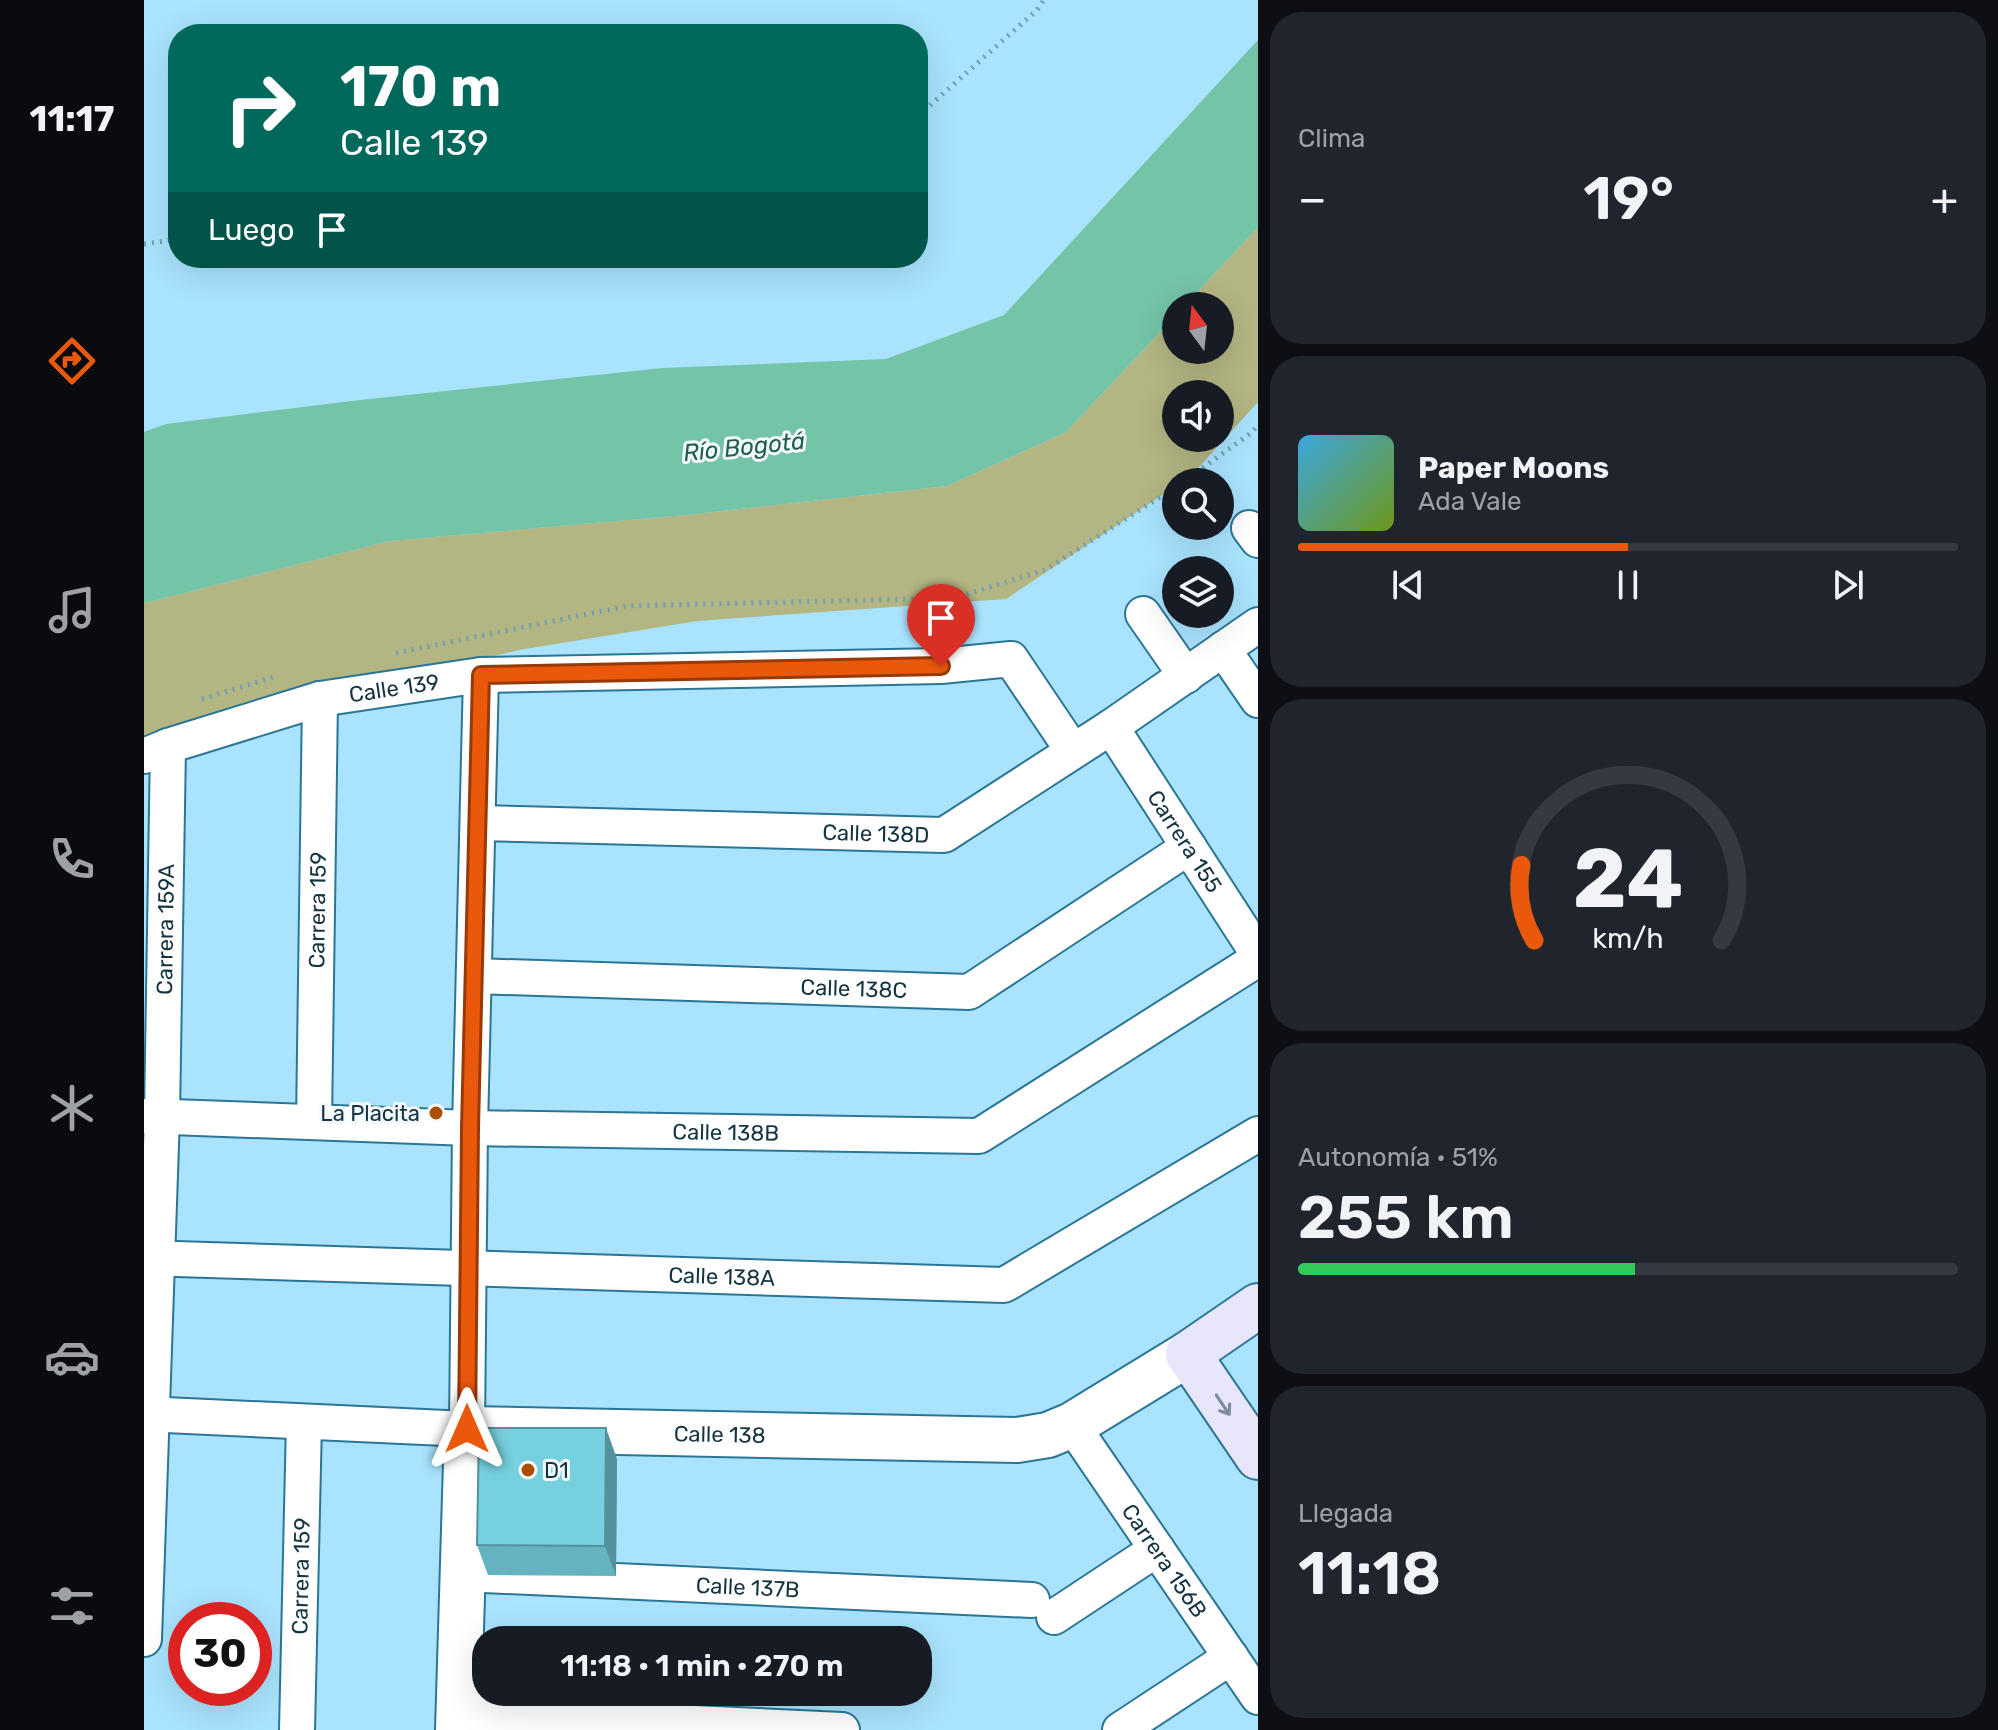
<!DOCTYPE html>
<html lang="es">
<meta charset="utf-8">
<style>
body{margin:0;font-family:Rubik,sans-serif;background:#20242c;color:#f1f3f6;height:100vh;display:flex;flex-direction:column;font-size:30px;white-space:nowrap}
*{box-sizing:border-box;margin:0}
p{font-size:26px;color:#9ea1a6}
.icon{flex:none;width:44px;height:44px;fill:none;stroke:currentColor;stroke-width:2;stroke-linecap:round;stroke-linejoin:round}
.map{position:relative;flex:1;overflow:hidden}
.panel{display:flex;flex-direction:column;gap:12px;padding:12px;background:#0d0f14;width:740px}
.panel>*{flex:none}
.top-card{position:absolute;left:24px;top:24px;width:760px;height:244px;border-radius:32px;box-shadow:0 8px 32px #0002;background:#00695c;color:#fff;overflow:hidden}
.needle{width:52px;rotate:345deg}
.fabs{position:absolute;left:1018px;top:292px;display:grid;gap:16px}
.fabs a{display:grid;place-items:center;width:72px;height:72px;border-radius:50%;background:#171b24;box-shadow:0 8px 32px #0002;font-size:40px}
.speed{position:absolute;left:24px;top:1602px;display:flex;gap:16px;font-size:40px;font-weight:700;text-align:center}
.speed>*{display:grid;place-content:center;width:104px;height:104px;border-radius:50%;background:#171b24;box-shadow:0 8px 32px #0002;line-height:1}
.speed .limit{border:12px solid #d22;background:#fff;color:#111}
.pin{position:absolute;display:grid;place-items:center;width:68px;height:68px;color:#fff;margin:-82px -34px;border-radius:50% 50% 50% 0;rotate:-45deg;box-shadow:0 0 8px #0007}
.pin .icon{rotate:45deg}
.me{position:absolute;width:88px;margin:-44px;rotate:0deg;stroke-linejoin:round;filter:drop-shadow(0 0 6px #0008)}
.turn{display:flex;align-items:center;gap:28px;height:168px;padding:0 40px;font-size:36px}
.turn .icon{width:104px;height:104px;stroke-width:2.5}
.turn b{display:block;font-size:56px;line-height:68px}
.then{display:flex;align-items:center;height:76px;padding:0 40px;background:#0003;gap:16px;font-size:30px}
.big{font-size:60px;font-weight:600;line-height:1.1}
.panel .widget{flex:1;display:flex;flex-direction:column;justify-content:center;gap:12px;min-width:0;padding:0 28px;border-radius:32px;background:#20242c}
.panel .dial{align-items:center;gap:0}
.dial svg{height:208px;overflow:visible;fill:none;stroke:#363941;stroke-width:7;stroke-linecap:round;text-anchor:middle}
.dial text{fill:#f1f3f6;stroke:none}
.song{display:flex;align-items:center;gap:24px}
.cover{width:96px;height:96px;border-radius:12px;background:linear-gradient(135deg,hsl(200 70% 55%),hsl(80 70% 35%))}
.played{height:8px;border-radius:4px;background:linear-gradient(90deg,#ea580c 50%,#363941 50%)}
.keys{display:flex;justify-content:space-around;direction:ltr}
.heat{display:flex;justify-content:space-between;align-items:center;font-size:44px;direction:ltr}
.charge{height:12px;border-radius:6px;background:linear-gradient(90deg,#34c759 51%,#363941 0)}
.trip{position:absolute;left:328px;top:1626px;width:460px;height:80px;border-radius:32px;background:#171b24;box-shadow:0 8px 32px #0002;font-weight:600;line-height:80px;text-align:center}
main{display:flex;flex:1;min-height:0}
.dock{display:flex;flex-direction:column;width:144px;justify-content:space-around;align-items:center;background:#090b0e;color:#9ea1a6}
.dock .icon{width:56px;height:56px}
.dock .selected{color:#ea580c}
.dock b{font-size:36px;color:#f1f3f6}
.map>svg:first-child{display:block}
.green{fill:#b3b582;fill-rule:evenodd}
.water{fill:#74c4a7}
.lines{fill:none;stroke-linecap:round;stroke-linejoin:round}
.minor-casing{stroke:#2b7695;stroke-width:38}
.tertiary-casing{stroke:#2b7695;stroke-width:48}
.secondary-casing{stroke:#2b7695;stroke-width:48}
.path{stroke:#6f9fb4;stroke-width:5;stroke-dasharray:2 6;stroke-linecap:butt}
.minor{stroke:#fff;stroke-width:34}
.tertiary{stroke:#fff;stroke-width:44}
.secondary{stroke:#e8e6fa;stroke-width:44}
.wall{fill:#65b3c0}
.shaded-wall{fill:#53929c}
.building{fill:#76d0df;stroke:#53929c;stroke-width:2}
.oneway{stroke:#7e8d9e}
.route-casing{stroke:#983908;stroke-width:20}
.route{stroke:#ea580c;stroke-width:14}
.poi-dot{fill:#ac4d00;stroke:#f4fbff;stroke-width:3}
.labels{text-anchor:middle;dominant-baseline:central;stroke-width:6;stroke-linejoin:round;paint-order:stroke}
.street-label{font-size:22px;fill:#153441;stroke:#f4fbff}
.poi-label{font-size:22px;fill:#153441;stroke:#f4fbff;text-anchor:end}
.water-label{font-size:24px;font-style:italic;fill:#215f4c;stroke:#f4fbff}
</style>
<main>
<nav class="dock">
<b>11:17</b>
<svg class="icon selected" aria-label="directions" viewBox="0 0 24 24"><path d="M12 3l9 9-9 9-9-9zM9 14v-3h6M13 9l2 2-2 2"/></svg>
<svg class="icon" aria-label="music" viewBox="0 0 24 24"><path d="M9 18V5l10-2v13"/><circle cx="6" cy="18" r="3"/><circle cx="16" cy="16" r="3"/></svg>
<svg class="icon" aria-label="phone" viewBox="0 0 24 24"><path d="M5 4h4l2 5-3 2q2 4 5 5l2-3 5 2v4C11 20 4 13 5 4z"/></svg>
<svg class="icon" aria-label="climate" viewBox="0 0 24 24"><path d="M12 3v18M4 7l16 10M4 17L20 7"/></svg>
<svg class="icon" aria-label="car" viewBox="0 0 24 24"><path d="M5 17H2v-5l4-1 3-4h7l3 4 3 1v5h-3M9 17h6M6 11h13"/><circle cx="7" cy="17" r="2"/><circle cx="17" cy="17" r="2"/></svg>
<svg class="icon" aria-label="filters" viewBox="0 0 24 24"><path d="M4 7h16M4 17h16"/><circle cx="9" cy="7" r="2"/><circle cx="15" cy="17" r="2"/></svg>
</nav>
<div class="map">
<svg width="1114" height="1730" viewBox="0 0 1114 1730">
<rect width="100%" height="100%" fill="#a9e3fe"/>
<path class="green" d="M 1114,227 L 1114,402 L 1046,477 L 1039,482 L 1032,482 L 1032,486 L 862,599 L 553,621 L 375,650 L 0,740 L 0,603 L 245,541 L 542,515 L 803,486 L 922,432 L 1032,315 L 1032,350 L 1076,350 L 1076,306 L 1040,306 ZM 1032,394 L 1076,394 L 1076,438 L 1032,438 Z"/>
<path class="water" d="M 1114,40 L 1114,227 L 1040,306 L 1032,306 L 1032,315 L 922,432 L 803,486 L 542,515 L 245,541 L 0,603 L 0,432 L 22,424 L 216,400 L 519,368 L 742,359 L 860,315 Z"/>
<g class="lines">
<g class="minor-casing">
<g id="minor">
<path d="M 1105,528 L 1114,540"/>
<path d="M 999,614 L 1042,676"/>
<path d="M 1079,649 L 1114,700"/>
<path id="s1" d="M 967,727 L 1114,954"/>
<path id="s2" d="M 0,756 L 24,746 L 176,699 L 337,675 L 797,666 L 867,659 L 929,751"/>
<path id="s3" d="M 334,823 L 800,835 L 967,727 L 1114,625"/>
<path id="s4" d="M 330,976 L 825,992 L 1045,847"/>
<path id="s5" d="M 0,1116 L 326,1128 L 835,1136 L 1114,959"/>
<path id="s6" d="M 170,1122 L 176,699"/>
<path id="s7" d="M 0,1258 L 860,1285 L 1114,1134"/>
<path d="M 0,1414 L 323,1429 L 326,1128 L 337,675"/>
<path id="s8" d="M 928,1425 L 1114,1697"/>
<path id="s9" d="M 318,1574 L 888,1600"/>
<path d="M 910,1617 L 1013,1549"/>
<path id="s10" d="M 0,1639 L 18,1116 L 24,746"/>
<path d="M 315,1712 L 698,1730"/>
<path id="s11" d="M 153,1730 L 160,1422"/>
<path d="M 976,1730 L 1087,1657"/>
</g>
</g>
<g class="tertiary-casing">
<g id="tertiary">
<path id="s12" d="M 314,1730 L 323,1429 L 873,1440 L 904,1435 L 928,1425 L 1044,1354"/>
</g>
</g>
<g class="secondary-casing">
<path id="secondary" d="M 1114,1306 L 1044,1354 L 1114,1457"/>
</g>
<path class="path" d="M 774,116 L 893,10 L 900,0
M 0,244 L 34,239
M 1039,482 L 1107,433 L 1114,425
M 252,653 L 483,606 L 810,598 L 901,570 L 1032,487
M 58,699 L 133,676"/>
<use href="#minor" class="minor"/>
<use href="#tertiary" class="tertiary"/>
<use href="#secondary" class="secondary"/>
</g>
<path class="wall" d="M 473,1459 L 472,1576 L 344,1575 L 333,1545 Z"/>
<path class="shaded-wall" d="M 462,1428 L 473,1459 L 472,1576 L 461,1546 Z"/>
<path class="building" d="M 335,1428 L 462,1428 L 461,1546 L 333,1545 Z"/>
<defs><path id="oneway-shaft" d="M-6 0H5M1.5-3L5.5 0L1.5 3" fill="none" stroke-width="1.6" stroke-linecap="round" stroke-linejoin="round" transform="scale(2)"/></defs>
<use class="oneway" href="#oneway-shaft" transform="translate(1079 1405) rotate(56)"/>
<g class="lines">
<g class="route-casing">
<path id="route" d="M 323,1429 L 326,1128 L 337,675 L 797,666"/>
</g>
<use href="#route" class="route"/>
</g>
<g class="poi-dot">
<circle cx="292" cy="1113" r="8"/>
<circle cx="384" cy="1470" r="8"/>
</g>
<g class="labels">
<g class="street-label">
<text stroke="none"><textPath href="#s2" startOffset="260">Calle 139</textPath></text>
<text stroke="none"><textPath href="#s3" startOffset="398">Calle 138D</textPath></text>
<text stroke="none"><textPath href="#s1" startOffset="136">Carrera 155</textPath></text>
<text stroke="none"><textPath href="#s6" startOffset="212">Carrera 159</textPath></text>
<text stroke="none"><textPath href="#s10" startOffset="710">Carrera 159A</textPath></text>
<text stroke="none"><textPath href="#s4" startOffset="380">Calle 138C</textPath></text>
<text stroke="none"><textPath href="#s5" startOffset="582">Calle 138B</textPath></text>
<text stroke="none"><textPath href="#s7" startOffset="578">Calle 138A</textPath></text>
<text stroke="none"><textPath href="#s12" startOffset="554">Calle 138</textPath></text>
<text stroke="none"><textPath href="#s8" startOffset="164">Carrera 156B</textPath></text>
<text stroke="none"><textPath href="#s11" startOffset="154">Carrera 159</textPath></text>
<text stroke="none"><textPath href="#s9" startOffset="286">Calle 137B</textPath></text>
</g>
<g class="poi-label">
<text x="276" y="1113">La Placita</text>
<text x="400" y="1470" text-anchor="start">D1</text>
</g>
<g class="water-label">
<text transform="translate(600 447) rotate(-6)">Río Bogotá</text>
</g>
</g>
</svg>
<div class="fabs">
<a><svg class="needle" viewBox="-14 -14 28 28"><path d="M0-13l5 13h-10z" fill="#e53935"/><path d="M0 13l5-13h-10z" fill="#9ea1a6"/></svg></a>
<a><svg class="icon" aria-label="sound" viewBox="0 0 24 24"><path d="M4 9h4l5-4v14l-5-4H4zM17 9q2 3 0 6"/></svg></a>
<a><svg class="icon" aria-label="search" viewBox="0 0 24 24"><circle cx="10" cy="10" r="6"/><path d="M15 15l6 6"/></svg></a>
<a><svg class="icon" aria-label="layers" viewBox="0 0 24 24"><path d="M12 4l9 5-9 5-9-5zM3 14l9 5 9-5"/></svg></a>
</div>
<div class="speed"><div class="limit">30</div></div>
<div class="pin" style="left:797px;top:666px;background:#d93025"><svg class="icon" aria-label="arrive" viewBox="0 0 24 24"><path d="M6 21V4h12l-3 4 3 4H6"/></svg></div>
<svg class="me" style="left:323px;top:1429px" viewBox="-20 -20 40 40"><path d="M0-17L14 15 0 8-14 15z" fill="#ea580c" stroke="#fff" stroke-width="4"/></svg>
<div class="trip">11:18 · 1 min · 270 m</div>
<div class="top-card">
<div class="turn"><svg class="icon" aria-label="right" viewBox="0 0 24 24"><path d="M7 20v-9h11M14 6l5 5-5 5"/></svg><div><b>170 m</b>Calle 139</div></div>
<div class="then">Luego<svg class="icon" aria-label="arrive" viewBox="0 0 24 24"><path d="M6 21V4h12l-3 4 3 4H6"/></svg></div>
</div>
</div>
<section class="panel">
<div class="widget"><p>Clima</p>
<div class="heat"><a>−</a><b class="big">19°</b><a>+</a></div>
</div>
<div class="widget">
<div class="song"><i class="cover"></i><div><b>Paper Moons</b><p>Ada Vale</p></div></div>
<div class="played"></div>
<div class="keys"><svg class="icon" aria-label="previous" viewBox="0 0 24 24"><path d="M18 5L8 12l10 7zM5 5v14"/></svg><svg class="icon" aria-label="pause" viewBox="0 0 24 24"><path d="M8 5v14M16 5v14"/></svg><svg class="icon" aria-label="next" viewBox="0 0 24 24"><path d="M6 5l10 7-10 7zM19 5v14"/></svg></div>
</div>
<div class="widget dial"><svg viewBox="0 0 100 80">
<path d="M14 69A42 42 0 1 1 86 69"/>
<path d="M14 69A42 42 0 0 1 9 40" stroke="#ea580c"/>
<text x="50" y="56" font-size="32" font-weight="700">24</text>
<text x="50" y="72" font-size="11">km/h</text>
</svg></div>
<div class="widget"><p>Autonomía · 51%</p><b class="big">255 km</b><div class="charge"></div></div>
<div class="widget"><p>Llegada</p><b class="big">11:18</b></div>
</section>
</main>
